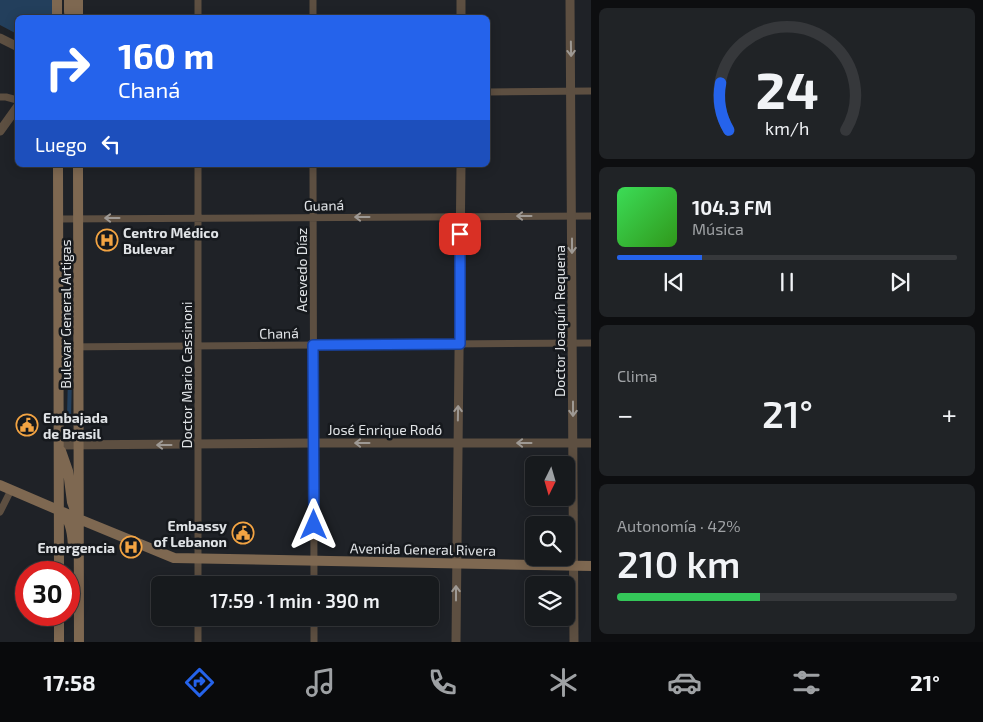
<!DOCTYPE html>
<html lang="es">
<meta charset="utf-8">
<style>
body{margin:0;font-family:"Exo 2",sans-serif;background:#202326;color:#f1f3f6;height:100vh;display:flex;flex-direction:column;font-size:19px;white-space:nowrap}
*{box-sizing:border-box;margin:0}
p{font-size:16px;color:#9ea1a4}
.icon{flex:none;width:28px;height:28px;fill:none;stroke:currentColor;stroke-width:2;stroke-linecap:round;stroke-linejoin:round}
.map{position:relative;flex:1;overflow:hidden}
.sheet{display:flex;flex-direction:column;gap:8px;padding:8px;background:#0d0e10;width:392px}
.sheet>*{flex:none}
.top-card{position:absolute;left:15px;top:15px;width:475px;height:152px;border-radius:8px;box-shadow:0 2px 12px #0003,0 0 0 1px #36383b;background:#2563eb;color:#fff;overflow:hidden}
.needle{width:32px;rotate:185deg}
.fabs{position:absolute;left:525px;top:456px;display:grid;gap:10px}
.fabs a{display:grid;place-items:center;width:50px;height:50px;border-radius:8px;background:#171a1d;box-shadow:0 2px 12px #0003,0 0 0 1px #36383b;font-size:25px}
.speed{position:absolute;left:15px;top:561px;display:flex;gap:10px;font-size:25px;font-weight:700;text-align:center}
.speed>*{display:grid;place-content:center;width:65px;height:65px;border-radius:50%;background:#171a1d;box-shadow:0 2px 12px #0003,0 0 0 1px #36383b;line-height:1}
.speed .limit{border:8px solid #d22;background:#fff;color:#111}
.pin{position:absolute;display:grid;place-items:center;width:42px;height:42px;color:#fff;margin:-21px;border-radius:10px;box-shadow:0 2px 8px #0006}
.me{position:absolute;width:55px;margin:-28px;rotate:0deg;stroke-linejoin:round;filter:drop-shadow(0 0 4px #0008)}
.turn{display:flex;align-items:center;gap:18px;height:105px;padding:0 20px;font-size:22px}
.turn .icon{width:65px;height:65px;stroke-width:2.5}
.turn b{display:block;font-size:35px;line-height:42px}
.then{display:flex;align-items:center;height:48px;padding:0 20px;background:#0003;gap:10px;font-size:19px}
.big{font-size:38px;font-weight:600;line-height:1.1}
.sheet .card{flex:1;display:flex;flex-direction:column;justify-content:center;gap:8px;min-width:0;padding:0 18px;border-radius:8px;background:#202326}
.sheet .dial{align-items:center;gap:0}
.dial svg{height:130px;overflow:visible;fill:none;stroke:#36383b;stroke-width:7;stroke-linecap:round;text-anchor:middle}
.dial text{fill:#f1f3f6;stroke:none}
.song{display:flex;align-items:center;gap:15px}
.cover{width:60px;height:60px;border-radius:8px;background:linear-gradient(135deg,hsl(130 70% 55%),hsl(110 70% 35%))}
.played{height:5px;border-radius:2px;background:linear-gradient(90deg,#2563eb 25%,#36383b 25%)}
.keys{display:flex;justify-content:space-around;direction:ltr}
.heat{display:flex;justify-content:space-between;align-items:center;font-size:28px;direction:ltr}
.charge{height:8px;border-radius:4px;background:linear-gradient(90deg,#34c759 42%,#36383b 0)}
.trip{position:absolute;left:151px;top:576px;width:288px;height:50px;border-radius:8px;background:#171a1d;box-shadow:0 2px 12px #0003,0 0 0 1px #36383b;font-weight:600;line-height:50px;text-align:center}
.dock{display:flex;height:80px;justify-content:space-around;align-items:center;background:#090a0c;color:#9ea1a4}
.dock .icon{width:35px;height:35px}
.dock .selected{color:#2563eb}
.dock b{font-size:22px;color:#f1f3f6}
main{display:flex;flex:1;min-height:0}
.map>svg:first-child{display:block}
.green{fill:#233f5c}
.lines{fill:none;stroke-linecap:round;stroke-linejoin:round}
.minor{stroke:#5d4f41;stroke-width:7}
.tertiary{stroke:#5d4f41;stroke-width:9}
.secondary{stroke:#7e6851;stroke-width:10}
.oneway{stroke:#9e9994}
.route-casing{stroke:#184099;stroke-width:12}
.route{stroke:#2563eb;stroke-width:9}
.labels{text-anchor:middle;dominant-baseline:central;stroke-width:5;stroke-linejoin:round;paint-order:stroke}
.street-label{font-size:14px;fill:#e0e3e6;stroke:#16191d}
.poi-label{font-size:14px;font-weight:bold;fill:#e0e3e6;stroke:#16191d;text-anchor:start}
</style>
<main>
<div class="map">
<svg width="591" height="642" viewBox="0 0 591 642">
<rect width="100%" height="100%" fill="#1f2227"/>
<path class="green" d="M 0,0 L 52,0 L 52,17 L 18,18 L 17,34 L 0,25 Z
M 68,376 L 71,376 L 72,377 L 71,418 L 68,418 L 67,416 Z"/>
<g class="lines">
<path class="minor" d="M 198,0 L 198,18
M 313,0 L 313,18
M 488,92 L 591,91
M 0,97 L 6,97 L 17,100
M 198,165 L 198,585
M 313,165 L 314,585
M 58,219 L 591,216
M 58,347 L 591,343
M 0,512 L 11,490
M 69,596 L 79,596
M 198,618 L 198,642
M 314,642 L 314,618"/>
<path class="tertiary" d="M 570,0 L 574,642
M 461,18 L 461,0
M 0,38 L 18,47
M 0,131 L 18,106
M 59,445 L 314,443 L 591,443
M 456,642 L 461,165"/>
<path class="secondary" d="M 57,0 L 57,18
M 69,0 L 69,12 L 73,18
M 78,0 L 78,18
M 58,165 L 59,572
M 78,165 L 79,642
M 61,451 L 68,471 L 72,502 L 77,516
M 0,485 L 79,519 L 174,558 L 591,566
M 63,513 C 72,523 73,538 73,551
M 59,642 L 59,615"/>
</g>
<defs><path id="oneway-shaft" d="M-6 0H5M1.5-3L5.5 0L1.5 3" fill="none" stroke-width="1.6" stroke-linecap="round" stroke-linejoin="round" transform="scale(1.25)"/></defs>
<g class="oneway">
<use href="#oneway-shaft" transform="translate(571 49) rotate(89)"/>
<use href="#oneway-shaft" transform="translate(524 216) rotate(-180)"/>
<use href="#oneway-shaft" transform="translate(362 217) rotate(180)"/>
<use href="#oneway-shaft" transform="translate(112 218) rotate(-180)"/>
<use href="#oneway-shaft" transform="translate(572 246) rotate(90)"/>
<use href="#oneway-shaft" transform="translate(573 409) rotate(90)"/>
<use href="#oneway-shaft" transform="translate(458 413) rotate(-89)"/>
<use href="#oneway-shaft" transform="translate(362 443) rotate(180)"/>
<use href="#oneway-shaft" transform="translate(524 443) rotate(180)"/>
<use href="#oneway-shaft" transform="translate(164 445) rotate(180)"/>
<use href="#oneway-shaft" transform="translate(456 593) rotate(-90)"/>
</g>
<g class="lines">
<g class="route-casing">
<path id="route" d="M 314,525 L 313,345 L 460,344 L 460,234"/>
</g>
<use href="#route" class="route"/>
</g>
<defs>
<g id="hospital-ring" transform="scale(1.125)"><circle r="9.5" fill="#16191d" stroke="#f3a443" stroke-width="1.5"/><path d="M-5-5h3v3.5h4V-5h3V5h-3V1.5h-4V5h-3Z" fill="#f3a443"/></g>
<g id="civic-ring" transform="scale(1.125)"><circle r="9.5" fill="#16191d" stroke="#f3a443" stroke-width="1.5"/><path d="M-.6-6.5H3V-4.5H.6V-3L4-1V1h2V6H-6V1h2V-1L-.6-3ZM-1.2 2.5V6h2.4V2.5Z" fill="#f3a443"/></g>
</defs>
<g fill-rule="evenodd">
<use href="#hospital-ring" x="107" y="240"/>
<use href="#civic-ring" x="27" y="425"/>
<use href="#civic-ring" x="243" y="533"/>
<use href="#hospital-ring" x="131" y="547"/>
</g>
<g class="labels">
<g class="street-label">
<text transform="translate(324 205) rotate(-1)">Guaná</text>
<text transform="translate(301 270) rotate(-90)">Acevedo Díaz</text>
<text transform="translate(65 314) rotate(-90)">Bulevar General Artigas</text>
<text transform="translate(559 321) rotate(-90)">Doctor Joaquín Requena</text>
<text transform="translate(279 333) rotate(-1)">Chaná</text>
<text transform="translate(186 375) rotate(-90)">Doctor Mario Cassinoni</text>
<text x="385" y="429">José Enrique Rodó</text>
<text transform="translate(423 549) rotate(1)">Avenida General Rivera</text>
</g>
<g class="poi-label">
<text x="123" y="232">Centro Médico<tspan x="123" dy="16">Bulevar</tspan></text>
<text x="43" y="417">Embajada<tspan x="43" dy="16">de Brasil</tspan></text>
<text x="227" y="525" text-anchor="end">Embassy<tspan x="227" dy="16">of Lebanon</tspan></text>
<text x="115" y="547" text-anchor="end">Emergencia</text>
</g>
</g>
</svg>
<div class="fabs">
<a><svg class="needle" viewBox="-14 -14 28 28"><path d="M0-13l5 13h-10z" fill="#e53935"/><path d="M0 13l5-13h-10z" fill="#9ea1a4"/></svg></a>
<a><svg class="icon" aria-label="search" viewBox="0 0 24 24"><circle cx="10" cy="10" r="6"/><path d="M15 15l6 6"/></svg></a>
<a><svg class="icon" aria-label="layers" viewBox="0 0 24 24"><path d="M12 4l9 5-9 5-9-5zM3 14l9 5 9-5"/></svg></a>
</div>
<div class="speed"><div class="limit">30</div></div>
<div class="pin" style="left:460px;top:234px;background:#d93025"><svg class="icon" aria-label="arrive" viewBox="0 0 24 24"><path d="M6 21V4h12l-3 4 3 4H6"/></svg></div>
<svg class="me" style="left:314px;top:525px" viewBox="-20 -20 40 40"><path d="M0-17L14 15 0 8-14 15z" fill="#2563eb" stroke="#fff" stroke-width="4"/></svg>
<div class="trip">17:59 · 1 min · 390 m</div>
<div class="top-card">
<div class="turn"><svg class="icon" aria-label="right" viewBox="0 0 24 24"><path d="M7 20v-9h11M14 6l5 5-5 5"/></svg><div><b>160 m</b>Chaná</div></div>
<div class="then">Luego<svg class="icon" aria-label="left" viewBox="0 0 24 24"><path d="M17 20v-9H6M10 6l-5 5 5 5"/></svg></div>
</div>
</div>
<section class="sheet">
<div class="card dial"><svg viewBox="0 0 100 80">
<path d="M14 69A42 42 0 1 1 86 69"/>
<path d="M14 69A42 42 0 0 1 9 40" stroke="#2563eb"/>
<text x="50" y="56" font-size="32" font-weight="700">24</text>
<text x="50" y="72" font-size="11">km/h</text>
</svg></div>
<div class="card">
<div class="song"><i class="cover"></i><div><b>104.3 FM</b><p>Música</p></div></div>
<div class="played"></div>
<div class="keys"><svg class="icon" aria-label="previous" viewBox="0 0 24 24"><path d="M18 5L8 12l10 7zM5 5v14"/></svg><svg class="icon" aria-label="pause" viewBox="0 0 24 24"><path d="M8 5v14M16 5v14"/></svg><svg class="icon" aria-label="next" viewBox="0 0 24 24"><path d="M6 5l10 7-10 7zM19 5v14"/></svg></div>
</div>
<div class="card"><p>Clima</p>
<div class="heat"><a>−</a><b class="big">21°</b><a>+</a></div>
</div>
<div class="card"><p>Autonomía · 42%</p><b class="big">210 km</b><div class="charge"></div></div>
</section>
</main>
<nav class="dock">
<b>17:58</b>
<svg class="icon selected" aria-label="directions" viewBox="0 0 24 24"><path d="M12 3l9 9-9 9-9-9zM9 14v-3h6M13 9l2 2-2 2"/></svg>
<svg class="icon" aria-label="music" viewBox="0 0 24 24"><path d="M9 18V5l10-2v13"/><circle cx="6" cy="18" r="3"/><circle cx="16" cy="16" r="3"/></svg>
<svg class="icon" aria-label="phone" viewBox="0 0 24 24"><path d="M5 4h4l2 5-3 2q2 4 5 5l2-3 5 2v4C11 20 4 13 5 4z"/></svg>
<svg class="icon" aria-label="climate" viewBox="0 0 24 24"><path d="M12 3v18M4 7l16 10M4 17L20 7"/></svg>
<svg class="icon" aria-label="car" viewBox="0 0 24 24"><path d="M5 17H2v-5l4-1 3-4h7l3 4 3 1v5h-3M9 17h6M6 11h13"/><circle cx="7" cy="17" r="2"/><circle cx="17" cy="17" r="2"/></svg>
<svg class="icon" aria-label="filters" viewBox="0 0 24 24"><path d="M4 7h16M4 17h16"/><circle cx="9" cy="7" r="2"/><circle cx="15" cy="17" r="2"/></svg>
<b>21°</b>
</nav>
